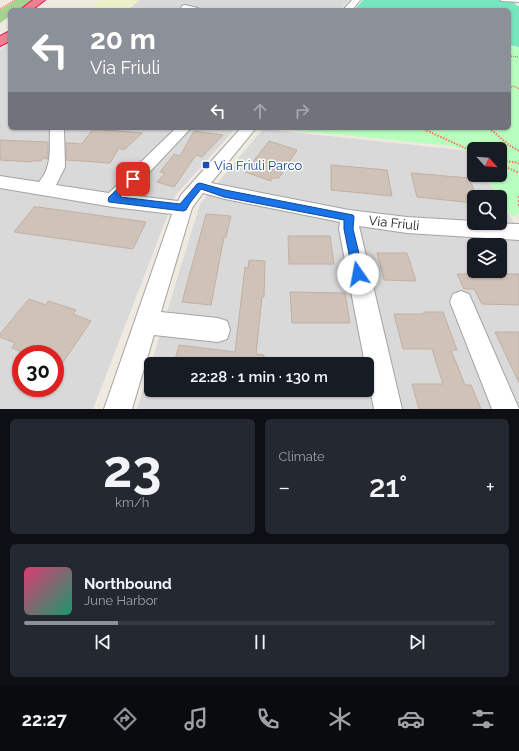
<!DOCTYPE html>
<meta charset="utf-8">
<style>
body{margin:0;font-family:Raleway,sans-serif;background:#242831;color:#f1f3f6;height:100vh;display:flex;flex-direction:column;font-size:15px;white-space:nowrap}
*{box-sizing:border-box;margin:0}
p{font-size:13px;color:#9ea1a6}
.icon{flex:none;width:22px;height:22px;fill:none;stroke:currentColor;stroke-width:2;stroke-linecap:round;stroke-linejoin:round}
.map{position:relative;height:409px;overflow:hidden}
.details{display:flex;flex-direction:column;gap:10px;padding:10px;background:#0d0f14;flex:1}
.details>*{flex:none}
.top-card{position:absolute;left:8px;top:8px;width:503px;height:122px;border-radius:6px;box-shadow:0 1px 3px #0004;background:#8c9099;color:#fff;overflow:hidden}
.needle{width:26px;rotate:116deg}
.controls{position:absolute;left:467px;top:142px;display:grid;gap:8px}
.controls a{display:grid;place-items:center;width:40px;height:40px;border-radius:6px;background:#171b24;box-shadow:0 1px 3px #0004;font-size:20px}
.speed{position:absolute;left:12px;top:345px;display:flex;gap:8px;font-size:20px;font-weight:700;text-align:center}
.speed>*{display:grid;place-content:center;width:52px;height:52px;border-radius:50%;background:#171b24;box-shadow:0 1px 3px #0004;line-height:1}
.speed .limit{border:6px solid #d22;background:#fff;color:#111}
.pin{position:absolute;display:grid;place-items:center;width:34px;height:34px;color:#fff;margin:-17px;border-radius:8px;box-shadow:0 2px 6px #0006}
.me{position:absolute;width:44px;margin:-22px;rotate:348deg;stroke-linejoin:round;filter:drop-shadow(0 0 3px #0008)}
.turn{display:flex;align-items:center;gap:14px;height:84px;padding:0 16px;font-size:18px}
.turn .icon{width:52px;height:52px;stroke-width:2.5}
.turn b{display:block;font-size:28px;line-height:34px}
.lanes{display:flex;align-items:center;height:38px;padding:0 16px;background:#0003;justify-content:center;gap:20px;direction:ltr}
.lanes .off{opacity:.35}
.big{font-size:30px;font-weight:600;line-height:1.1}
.details .widget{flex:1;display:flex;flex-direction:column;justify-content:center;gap:6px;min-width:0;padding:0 14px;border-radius:6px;background:#242831}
.details .dial{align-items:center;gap:0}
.dial b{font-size:52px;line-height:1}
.song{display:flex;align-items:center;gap:12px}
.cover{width:48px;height:48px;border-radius:6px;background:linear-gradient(135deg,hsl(340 70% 55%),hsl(160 70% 35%))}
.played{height:4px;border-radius:2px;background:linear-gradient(90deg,#8c9099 20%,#363941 20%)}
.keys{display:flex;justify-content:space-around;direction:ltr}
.heat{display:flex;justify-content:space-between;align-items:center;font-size:22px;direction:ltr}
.details .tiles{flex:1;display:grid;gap:10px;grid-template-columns:1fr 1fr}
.widget:last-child{grid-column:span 2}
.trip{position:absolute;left:144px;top:357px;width:230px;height:40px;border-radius:6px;background:#171b24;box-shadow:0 1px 3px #0004;font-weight:600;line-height:40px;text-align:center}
.tabs{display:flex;height:64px;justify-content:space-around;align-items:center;background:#090b0e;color:#9ea1a6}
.tabs .icon{width:28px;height:28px}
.tabs .selected{color:#8c9099}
.tabs b{font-size:18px;color:#f1f3f6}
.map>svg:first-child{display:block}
.residential{fill:#dad9d9;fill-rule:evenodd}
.farmland{fill:#edf0c9}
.forest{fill:#a4d291}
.park{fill:#b8febe}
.pitch{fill:#76e6bc}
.building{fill:#cfc3b9;stroke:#c2b0a1}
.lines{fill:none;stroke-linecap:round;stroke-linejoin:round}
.lane-casing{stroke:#a3a3a3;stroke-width:2}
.street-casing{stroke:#a3a3a3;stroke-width:2}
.highway-casing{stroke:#e7135a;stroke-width:2}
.path-far2{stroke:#ff7261;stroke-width:1.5;stroke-dasharray:1 1;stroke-linecap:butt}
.path-far1{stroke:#ff7261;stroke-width:2;stroke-dasharray:1.5 1.5;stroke-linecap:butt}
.path{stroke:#ff7261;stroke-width:2.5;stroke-dasharray:2 2;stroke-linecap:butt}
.lane{fill:#fff;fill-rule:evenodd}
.street{fill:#fff;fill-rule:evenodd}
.highway{fill:#ee8093;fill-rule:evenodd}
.route{fill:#1a73e8;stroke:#114b97}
.transit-dot{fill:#1a4fb4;stroke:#fff;stroke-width:1.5}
.labels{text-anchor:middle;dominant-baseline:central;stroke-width:3;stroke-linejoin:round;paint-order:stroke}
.transit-label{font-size:13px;fill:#164399;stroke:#fff;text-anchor:start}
.street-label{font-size:13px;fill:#1c1c1c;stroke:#fff}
</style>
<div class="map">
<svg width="519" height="409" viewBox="0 0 519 409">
<rect width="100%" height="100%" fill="#efeae0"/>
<path class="residential" d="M 139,0 L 349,0 L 340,10 L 128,10 Z
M 10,42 L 10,128 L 236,128 L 175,196 L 93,409 L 0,409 L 0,50 ZM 21,354 L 55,354 L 55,388 L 21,388 Z
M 263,129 L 471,151 L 474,157 L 474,175 L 485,175 L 498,197 L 474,197 L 474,223 L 500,223 L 500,200 L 519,231 L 519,409 L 137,409 L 151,365 L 151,390 L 367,390 L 367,364 L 151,364 L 200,204 ZM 474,245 L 500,245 L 500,271 L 474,271 Z"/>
<path class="farmland" d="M 100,0 L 139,0 L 128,10 L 89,10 Z"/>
<path class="forest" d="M 16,0 L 34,0 L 19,10 L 10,10 L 10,16 L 0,23 L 0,10 Z"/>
<path class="park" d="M 509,46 L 519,47 L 519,213 L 512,217 L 485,175 L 500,175 L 500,149 L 474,149 L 474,156 L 471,152 L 452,146 L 271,128 L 509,128 Z"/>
<path class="pitch" d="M 363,0 L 512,0 L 517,6 L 519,6 L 519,47 L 509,45 L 509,10 L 354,10 Z"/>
<path class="building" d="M 93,129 L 142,133 L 124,150 L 119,148 L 110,163 L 66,160 L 66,143 L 82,144 Z
M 194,131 L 223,135 L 202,157 L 196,155 L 174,187 L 157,182 L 165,173 L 160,172 L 174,154 L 180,156 Z
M 0,140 L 48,142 L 48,159 L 43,158 L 41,161 L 32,161 L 31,162 L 0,160 Z
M 269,141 L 297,150 L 279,178 L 271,178 L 271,181 L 245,172 Z
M 331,165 L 387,170 L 392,196 L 331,190 Z
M 411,173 L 469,178 L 474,190 L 474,203 L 417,197 Z
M 34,207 L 38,207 L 146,222 L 133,249 L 14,232 Z
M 206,214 L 231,216 L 226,237 L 224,237 L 211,305 L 182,302 Z
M 288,236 L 330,236 L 334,264 L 289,264 Z
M 377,253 L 407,253 L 416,281 L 384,280 Z
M 249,260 L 265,261 L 264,297 L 262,297 L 256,354 L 264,355 L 264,364 L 174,364 L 179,345 L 235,352 L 245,267 L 248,268 Z
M 457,274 L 519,274 L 519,305 L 482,304 L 474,289 L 464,289 Z
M 290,292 L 345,293 L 350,323 L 292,323 Z
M 29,299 L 46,305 L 48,301 L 76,310 L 73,314 L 91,321 L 55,374 L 55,354 L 28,354 L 12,348 L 15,343 L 0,337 L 0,334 Z
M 424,312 L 443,312 L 457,350 L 451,350 L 465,385 L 471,385 L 481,409 L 419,409 L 412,384 L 443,384 L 432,349 L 403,349 L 394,314 L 424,314 Z
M 495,332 L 519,332 L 519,383 Z"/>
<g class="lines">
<g class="lane-casing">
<path id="lane" d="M 500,0 L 519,0 L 519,2 L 502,1 Z"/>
</g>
<g class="street-casing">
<path id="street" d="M 352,0 L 360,0 L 352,10 L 343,10 Z
M 185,5 L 198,8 L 199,10 L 182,10 L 181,8 L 182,6 Z
M 50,128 L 64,128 L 65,167 L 56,185 L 109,193 L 176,128 L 191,128 L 128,195 L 178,201 L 181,195 L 241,128 L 256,128 L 211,183 L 349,210 L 407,217 L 474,221 L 474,223 L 519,224 L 519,240 L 407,233 L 359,226 L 402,409 L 374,409 L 367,372 L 367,364 L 365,364 L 339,229 L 340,222 L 225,199 L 203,193 L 192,208 L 161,312 L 218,318 L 227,321 L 230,330 L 227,339 L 218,342 L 154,335 L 132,409 L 104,409 L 172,214 L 113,207 L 0,188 L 0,176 L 39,182 C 53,166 49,148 50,128 Z
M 461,291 L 469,294 L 519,409 L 492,409 L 450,302 L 453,294 Z"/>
</g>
<g class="highway-casing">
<path id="highway" d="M 33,0 L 45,0 L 32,10 L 20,10 Z
M 10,31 L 10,41 L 0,46 L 0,36 Z"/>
</g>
<path class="path-far2" d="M 0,9 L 15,0
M 509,56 L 519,57
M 509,88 L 514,86 L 519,89"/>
<path class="path-far1" d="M 421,128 L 474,152
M 489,128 L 509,145 L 519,151
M 500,160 L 519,163
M 500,164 L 519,173"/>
<path class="path" d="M 519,196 L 519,207"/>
<use href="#lane" class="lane"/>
<use href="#street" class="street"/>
<use href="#highway" class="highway"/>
</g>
<path class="route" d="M 133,176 L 136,177 L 137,179 L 136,181 L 120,197 L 180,204 L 197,184 L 200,183 L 225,190 L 353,215 L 354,217 L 353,229 L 364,274 L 362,278 L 358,279 L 355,278 L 353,274 L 344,229 L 344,220 L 224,197 L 201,189 L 190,203 L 186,210 L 183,211 L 109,202 L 108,200 L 109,197 L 130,177 Z"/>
<rect class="transit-dot" x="202" y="161" width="8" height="8" rx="2"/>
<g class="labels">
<g class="transit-label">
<text x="214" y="165">Via Friuli Parco</text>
</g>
<g class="street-label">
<text transform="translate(394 223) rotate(6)">Via Friuli</text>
</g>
</g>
</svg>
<div class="controls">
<a><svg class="needle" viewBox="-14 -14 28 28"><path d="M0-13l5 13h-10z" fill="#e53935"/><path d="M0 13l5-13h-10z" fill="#9ea1a6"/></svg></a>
<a><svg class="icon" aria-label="search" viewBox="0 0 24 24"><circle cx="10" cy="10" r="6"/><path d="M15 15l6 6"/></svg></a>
<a><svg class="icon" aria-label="layers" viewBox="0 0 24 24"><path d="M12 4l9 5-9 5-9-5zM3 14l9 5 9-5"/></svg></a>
</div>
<div class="speed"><div class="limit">30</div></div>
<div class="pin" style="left:133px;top:179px;background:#d93025"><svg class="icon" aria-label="arrive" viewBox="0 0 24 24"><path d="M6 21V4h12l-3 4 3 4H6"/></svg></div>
<svg class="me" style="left:358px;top:274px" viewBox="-20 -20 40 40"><circle r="19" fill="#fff"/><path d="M0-13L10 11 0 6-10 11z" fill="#1a73e8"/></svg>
<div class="trip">22:28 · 1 min · 130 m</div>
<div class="top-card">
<div class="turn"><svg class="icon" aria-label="left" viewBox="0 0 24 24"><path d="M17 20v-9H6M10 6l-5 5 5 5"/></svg><div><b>20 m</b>Via Friuli</div></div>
<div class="lanes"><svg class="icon" aria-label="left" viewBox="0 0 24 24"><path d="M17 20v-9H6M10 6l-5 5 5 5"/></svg><svg class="icon off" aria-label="ahead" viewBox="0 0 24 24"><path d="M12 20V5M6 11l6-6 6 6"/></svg><svg class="icon off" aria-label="right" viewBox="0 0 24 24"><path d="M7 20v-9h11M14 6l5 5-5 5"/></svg></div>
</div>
</div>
<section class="details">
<div class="tiles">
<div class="widget dial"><b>23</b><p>km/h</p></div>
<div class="widget"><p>Climate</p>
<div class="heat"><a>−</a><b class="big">21°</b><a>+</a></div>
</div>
<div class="widget">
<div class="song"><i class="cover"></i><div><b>Northbound</b><p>June Harbor</p></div></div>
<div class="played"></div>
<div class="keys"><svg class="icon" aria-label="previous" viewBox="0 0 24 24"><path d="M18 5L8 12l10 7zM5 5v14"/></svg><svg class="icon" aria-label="pause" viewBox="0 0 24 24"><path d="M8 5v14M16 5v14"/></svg><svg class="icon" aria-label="next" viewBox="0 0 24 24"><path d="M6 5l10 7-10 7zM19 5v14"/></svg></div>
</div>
</div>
</section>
<nav class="tabs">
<b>22:27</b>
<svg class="icon selected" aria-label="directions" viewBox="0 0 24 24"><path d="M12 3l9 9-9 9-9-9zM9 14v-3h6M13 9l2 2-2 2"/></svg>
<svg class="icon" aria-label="music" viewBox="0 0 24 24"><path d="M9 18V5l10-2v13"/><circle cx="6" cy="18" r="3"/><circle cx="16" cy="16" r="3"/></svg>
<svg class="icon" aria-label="phone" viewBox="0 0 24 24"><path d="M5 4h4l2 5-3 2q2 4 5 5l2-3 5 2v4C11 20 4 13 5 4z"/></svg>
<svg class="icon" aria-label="climate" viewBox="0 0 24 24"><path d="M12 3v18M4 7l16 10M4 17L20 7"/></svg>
<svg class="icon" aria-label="car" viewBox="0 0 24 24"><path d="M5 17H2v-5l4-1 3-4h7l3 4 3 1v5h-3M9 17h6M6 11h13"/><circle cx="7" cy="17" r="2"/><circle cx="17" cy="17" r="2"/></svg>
<svg class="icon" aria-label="filters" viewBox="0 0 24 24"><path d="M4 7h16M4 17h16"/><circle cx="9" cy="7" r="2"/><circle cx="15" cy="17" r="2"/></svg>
</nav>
